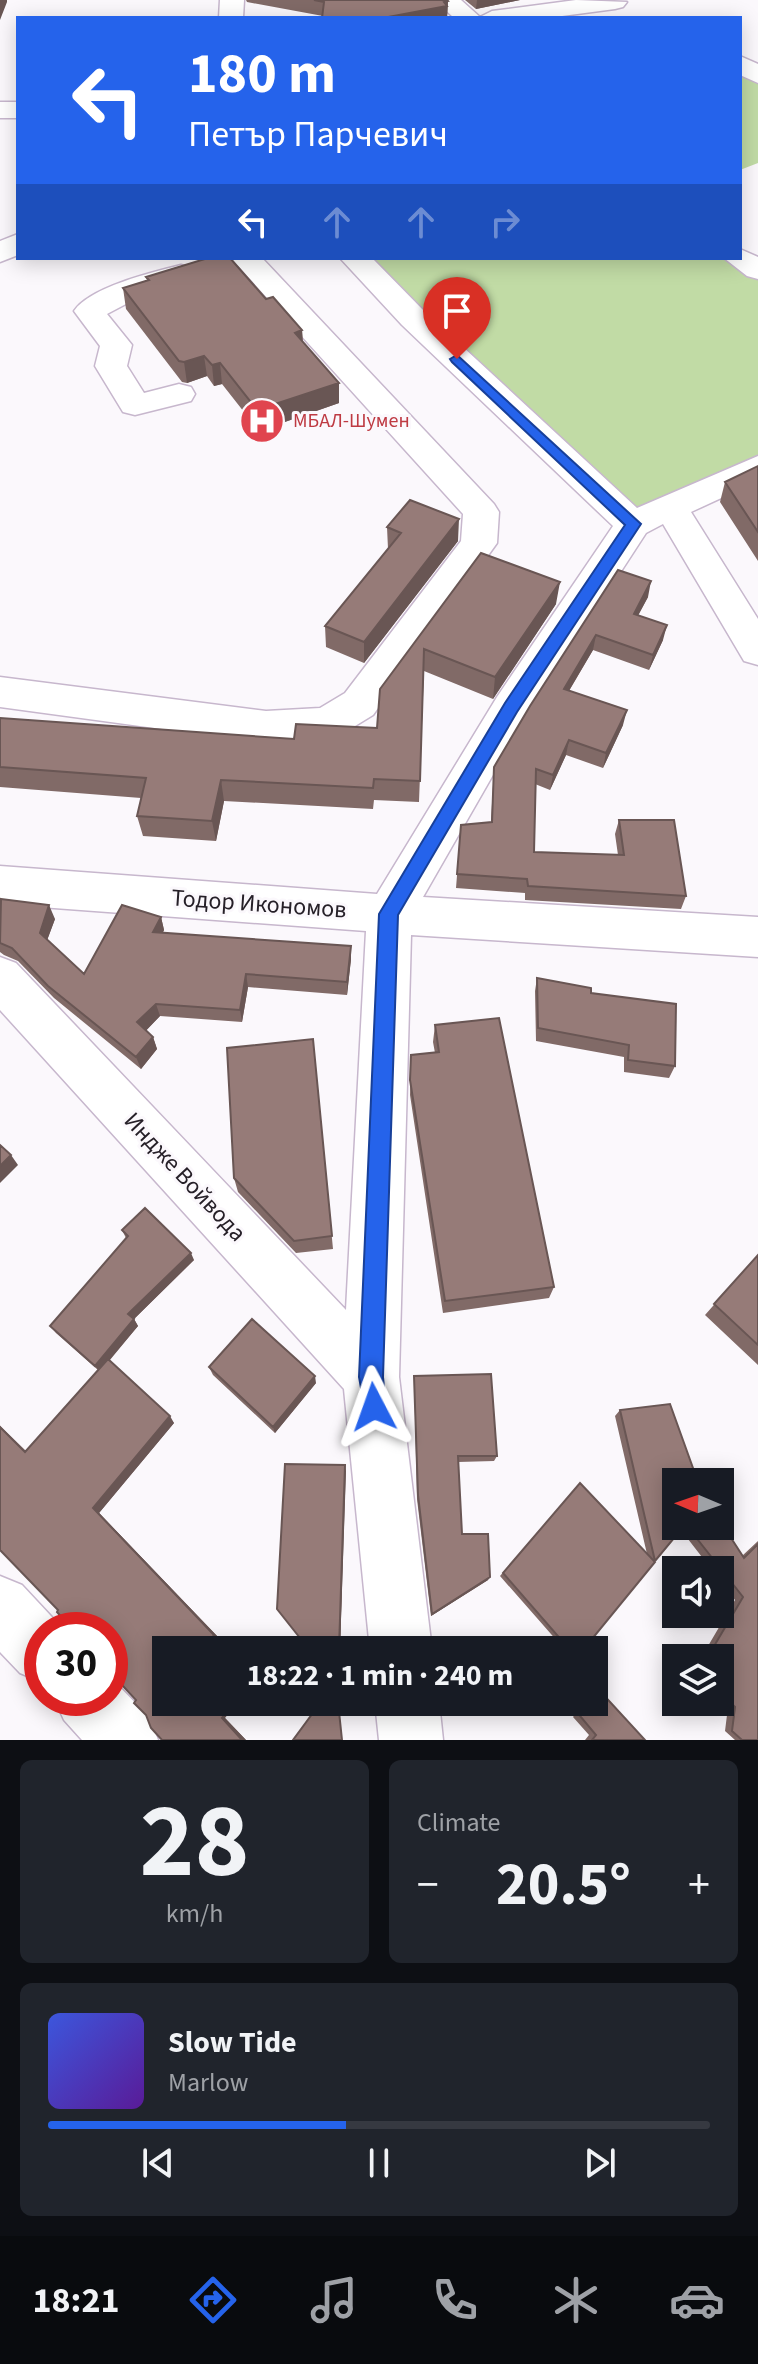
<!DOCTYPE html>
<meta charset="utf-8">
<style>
body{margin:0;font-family:"Source Sans 3",sans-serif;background:#20242c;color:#f1f3f6;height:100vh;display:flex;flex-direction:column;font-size:30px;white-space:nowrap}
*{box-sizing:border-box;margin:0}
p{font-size:26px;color:#9ea1a6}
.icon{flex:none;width:44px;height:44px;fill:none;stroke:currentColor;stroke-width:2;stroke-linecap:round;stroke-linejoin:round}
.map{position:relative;height:1740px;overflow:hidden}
.side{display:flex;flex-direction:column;gap:20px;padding:20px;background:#0d0f14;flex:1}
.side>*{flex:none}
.hud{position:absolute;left:16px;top:16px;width:726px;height:244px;border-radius:0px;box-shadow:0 4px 20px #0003;background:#2563eb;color:#fff;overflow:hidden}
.needle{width:52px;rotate:272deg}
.tools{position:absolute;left:662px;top:1468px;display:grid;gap:16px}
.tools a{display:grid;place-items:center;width:72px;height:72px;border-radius:0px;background:#171b24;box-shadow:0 4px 20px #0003;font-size:40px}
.speed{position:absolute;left:24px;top:1612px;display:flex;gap:16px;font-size:40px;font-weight:700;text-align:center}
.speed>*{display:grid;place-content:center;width:104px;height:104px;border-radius:50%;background:#171b24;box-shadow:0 4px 20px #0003;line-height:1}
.speed .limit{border:12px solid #d22;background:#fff;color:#111}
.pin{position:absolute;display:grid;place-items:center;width:68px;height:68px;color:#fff;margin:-82px -34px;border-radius:50% 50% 50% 0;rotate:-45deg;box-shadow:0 0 8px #0007}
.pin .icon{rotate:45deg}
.me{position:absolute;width:88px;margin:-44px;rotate:356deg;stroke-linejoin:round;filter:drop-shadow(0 0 6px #0008)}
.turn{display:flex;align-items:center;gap:28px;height:168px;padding:0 40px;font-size:36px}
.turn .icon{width:104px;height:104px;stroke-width:2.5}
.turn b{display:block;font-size:56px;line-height:68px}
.lanes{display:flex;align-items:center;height:76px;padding:0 40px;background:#0003;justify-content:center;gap:40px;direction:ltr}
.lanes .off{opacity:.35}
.big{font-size:60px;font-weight:700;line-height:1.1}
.side .card{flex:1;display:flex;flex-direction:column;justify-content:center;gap:12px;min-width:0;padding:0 28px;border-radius:12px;background:#20242c}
.side .dial{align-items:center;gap:0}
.dial b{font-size:104px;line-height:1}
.song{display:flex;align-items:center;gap:24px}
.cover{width:96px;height:96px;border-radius:12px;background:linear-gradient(135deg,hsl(230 70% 55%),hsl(270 70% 35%))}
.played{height:8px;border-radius:4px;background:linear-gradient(90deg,#2563eb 45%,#363941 45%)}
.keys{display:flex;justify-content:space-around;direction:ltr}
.heat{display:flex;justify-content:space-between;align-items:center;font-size:44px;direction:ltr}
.side .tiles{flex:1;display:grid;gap:20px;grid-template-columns:1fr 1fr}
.card:last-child{grid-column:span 2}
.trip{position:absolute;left:152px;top:1636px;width:456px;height:80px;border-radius:0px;background:#171b24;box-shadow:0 4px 20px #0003;font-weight:700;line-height:80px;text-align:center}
.tabs{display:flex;height:128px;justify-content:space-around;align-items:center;background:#090b0e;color:#9ea1a6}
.tabs .icon{width:56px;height:56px}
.tabs .on{color:#2563eb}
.tabs b{font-size:36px;color:#f1f3f6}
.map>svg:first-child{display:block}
.green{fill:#c1dba5}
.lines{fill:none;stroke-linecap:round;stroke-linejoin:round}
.minor-casing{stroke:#c7b7cd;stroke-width:3}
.minor{fill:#fff;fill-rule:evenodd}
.wall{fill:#816a67}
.shaded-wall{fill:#695654}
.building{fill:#967b78;stroke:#695654;stroke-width:2}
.route{fill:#2563eb;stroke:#184099;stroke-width:2}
.labels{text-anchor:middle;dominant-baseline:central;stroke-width:6;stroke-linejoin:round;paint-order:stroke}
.far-health-label{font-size:20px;fill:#be3a42;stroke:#fbf8fc;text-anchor:start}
.street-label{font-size:24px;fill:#262028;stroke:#fbf8fc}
</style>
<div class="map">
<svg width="758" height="1740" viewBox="0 0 758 1740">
<rect width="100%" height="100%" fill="#fbf8fc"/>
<path class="green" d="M 740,64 L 758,75 L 758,163 L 740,170 Z
M 355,258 L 739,258 L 758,270 L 758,467 L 633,524 Z"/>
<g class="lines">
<g class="minor-casing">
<path id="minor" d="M 220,0 L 244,0 L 243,18 L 219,18 Z
M 435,0 L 461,0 L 480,17 L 492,11 L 576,0 L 627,2 L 623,7 L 615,9 L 547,18 L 454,18 Z
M 740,56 L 758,64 L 758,83 L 740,75 Z
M 0,102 L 18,102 L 18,118 L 0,118 Z
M 18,234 L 18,255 L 0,262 L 0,241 Z
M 740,249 L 758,257 L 758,279 L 747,276 L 724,258 L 740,258 Z
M 231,258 L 262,258 L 494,504 L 499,512 L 497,543 L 373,715 L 342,734 L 328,738 L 266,743 L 0,707 L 0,677 L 266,711 L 320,708 L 345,693 L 461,541 L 463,514 Z
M 340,258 L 372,258 L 424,311 L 637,508 L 758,456 L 758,481 L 691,512 L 758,619 L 758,665 L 744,661 L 663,524 L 646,533 L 525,719 L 423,897 L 758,917 L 758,957 L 411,935 L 399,1377 L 432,1650 L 370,1650 L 344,1389 L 0,1010 L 0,957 L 16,963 L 346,1310 L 366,931 L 0,904 L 0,866 L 377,894 L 497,697 L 613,526 L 402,325 Z
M 181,265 L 192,268 L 196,274 L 192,280 L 141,296 L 107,314 L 132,345 L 127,366 L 144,393 L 179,384 L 191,387 L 195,394 L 191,401 L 135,415 L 123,412 L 95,366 L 100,346 L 74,311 C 90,287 153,272 181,265 Z
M 0,1576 L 22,1585 L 64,1630 L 42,1630 L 42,1682 L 20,1673 L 0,1652 Z
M 110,1677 L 149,1717 L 158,1740 L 82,1740 L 64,1720 L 54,1698 L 110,1698 Z
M 375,1702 L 439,1702 L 443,1740 L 379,1740 Z"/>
</g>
<use href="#minor" class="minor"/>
</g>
<path class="wall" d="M 246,0 L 447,0 L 448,1 L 447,18 L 322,18 L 323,16 L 247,2 Z
M 465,0 L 520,0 L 476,9 Z
M 146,277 L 266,299 L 302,330 L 303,342 L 339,383 L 339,403 L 259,431 L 222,384 L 214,386 L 207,376 L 187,383 L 182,382 L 126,309 L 123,288 L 147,281 Z
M 758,466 L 758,561 L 720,502 L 725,482 Z
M 387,527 L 458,541 L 364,663 L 326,647 L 325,626 L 388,549 Z
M 481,553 L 556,604 L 493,699 L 424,671 L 419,802 L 374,800 L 373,809 L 224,801 L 216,841 L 143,836 L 137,816 L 141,798 L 0,787 L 0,718 L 294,739 L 377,728 Z
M 618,570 L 648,597 L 638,615 L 663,640 L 649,670 L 593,650 L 569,691 L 623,725 L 603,768 L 566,755 L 550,790 L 535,784 L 534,852 L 618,855 L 615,834 L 619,820 L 686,896 L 681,909 L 525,900 L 525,893 L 456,888 L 461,825 L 491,822 L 494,767 Z
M 0,901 L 55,919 L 47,940 L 84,974 L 161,917 L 164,930 L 163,932 L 351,959 L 347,995 L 248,987 L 242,1022 L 160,1016 L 146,1030 L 153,1037 L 157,1049 L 141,1069 L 54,998 L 18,961 L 4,955 L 0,952 Z
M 537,978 L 591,993 L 675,1066 L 669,1078 L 624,1072 L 624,1057 L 536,1041 L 535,991 Z
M 435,1025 L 554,1287 L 549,1298 L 443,1313 L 410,1095 L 411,1055 L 435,1053 L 433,1042 Z
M 313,1039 L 333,1249 L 296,1253 L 238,1192 L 234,1178 Z
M 122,1230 L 194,1260 L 134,1319 L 138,1326 L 109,1360 L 174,1423 L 99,1513 L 218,1637 L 209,1649 L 210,1650 L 166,1650 L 225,1718 L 246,1740 L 162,1740 L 136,1700 L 58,1610 L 0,1550 L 0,1426 L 26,1451 L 98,1370 L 56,1333 L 50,1326 L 126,1238 Z
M 758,1255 L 758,1365 L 705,1315 Z
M 209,1367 L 316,1383 L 275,1433 L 213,1375 Z
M 414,1376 L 497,1456 L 494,1461 L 458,1462 L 462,1534 L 488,1580 L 431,1616 L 417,1499 Z
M 620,1410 L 676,1526 L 720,1526 L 742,1556 L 758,1541 L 758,1740 L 735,1740 L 725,1731 L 728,1707 L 720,1700 L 720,1658 L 701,1658 L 735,1600 L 720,1580 L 720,1570 L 712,1570 L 681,1530 L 583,1650 L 565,1650 L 500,1576 L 580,1483 L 647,1554 L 615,1416 Z
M 345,1465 L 340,1650 L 310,1650 L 277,1609 Z
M 599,1690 L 645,1740 L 585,1740 L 589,1735 L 573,1717 L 584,1702 L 594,1702 L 594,1691 Z"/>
<path class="shaded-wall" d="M 0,0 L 7,0 L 7,2 L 0,20 Z
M 477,0 L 520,0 L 476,9 Z
M 448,1 L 447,18 L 383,18 L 444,2 Z
M 302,330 L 303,351 L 295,333 Z
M 204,356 L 207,376 L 187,383 L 184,362 Z
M 220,363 L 222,384 L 214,386 L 212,365 Z
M 339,383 L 339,403 L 259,431 L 257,410 Z
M 459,519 L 458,541 L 364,663 L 364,642 Z
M 651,581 L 648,597 L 631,629 L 634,614 Z
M 560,582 L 556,604 L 493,699 L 495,677 Z
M 667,625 L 663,640 L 649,670 L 653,655 Z
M 596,635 L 593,650 L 561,704 L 564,689 Z
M 627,710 L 623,725 L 603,768 L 606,753 Z
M 569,740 L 566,755 L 550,790 L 553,775 Z
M 221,780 L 224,801 L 216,841 L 212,821 Z
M 49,905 L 55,919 L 45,946 L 40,933 Z
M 161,917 L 164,930 L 157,945 L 153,932 Z
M 351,946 L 351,959 L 347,995 L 347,982 Z
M 246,974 L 248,987 L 242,1022 L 240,1010 Z
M 156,1004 L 160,1016 L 142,1035 L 137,1022 Z
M 153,1037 L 157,1049 L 141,1069 L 136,1057 Z
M 11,1155 L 18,1165 L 0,1183 L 0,1166 Z
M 191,1253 L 194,1260 L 134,1319 L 138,1326 L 100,1372 L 95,1366 L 128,1314 Z
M 315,1376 L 316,1383 L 275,1433 L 273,1427 Z
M 170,1416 L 174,1423 L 99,1513 L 218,1637 L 209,1649 L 210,1650 L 207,1650 L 93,1508 Z
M 345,1465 L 346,1471 L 340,1650 L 339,1649 Z
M 490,1577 L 488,1580 L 431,1616 L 432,1614 Z
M 234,1702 L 238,1702 L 225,1718 L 246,1740 L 242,1740 L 222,1718 Z"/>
<path class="building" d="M 314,0 L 447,0 L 448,1 L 444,2 L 447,6 L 383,18 L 322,18 L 324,2 Z
M 208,258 L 230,258 L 266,299 L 273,297 L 302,330 L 295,333 L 339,383 L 257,410 L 220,363 L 212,365 L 204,356 L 184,362 L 179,361 L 123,288 L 149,280 L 146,277 Z
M 758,466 L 758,532 L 725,482 Z
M 410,500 L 459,519 L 364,642 L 325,626 L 401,533 L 387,527 Z
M 481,553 L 560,582 L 495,677 L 424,649 L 420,781 L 374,779 L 373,788 L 221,780 L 212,821 L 137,816 L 146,778 L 0,767 L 0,718 L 294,739 L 296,724 L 377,728 L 380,689 Z
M 618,570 L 651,581 L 634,614 L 667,625 L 653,655 L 596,635 L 564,689 L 627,710 L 606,753 L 569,740 L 553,775 L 536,769 L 534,852 L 624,855 L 619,820 L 674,820 L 686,896 L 528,886 L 527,879 L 457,874 L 461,825 L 492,822 L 494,767 L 530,706 Z
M 1,899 L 49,905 L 40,933 L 84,974 L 122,905 L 161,917 L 153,932 L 351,946 L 347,982 L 246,974 L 240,1010 L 156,1004 L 137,1022 L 153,1037 L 136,1057 L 48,986 L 12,948 L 0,943 Z
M 537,978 L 591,988 L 591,993 L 676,1004 L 675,1066 L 628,1060 L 629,1045 L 538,1028 Z
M 499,1018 L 554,1287 L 445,1301 L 410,1080 L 411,1055 L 439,1052 L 435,1025 Z
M 313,1039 L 332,1236 L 294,1241 L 234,1178 L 227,1048 Z
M 0,1145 L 11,1155 L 0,1166 Z
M 145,1208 L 191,1253 L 128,1314 L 134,1319 L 95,1366 L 50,1326 L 128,1236 L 122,1230 Z
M 758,1255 L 758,1345 L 714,1304 Z
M 252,1319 L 315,1376 L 273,1427 L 209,1367 Z
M 108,1359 L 170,1416 L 93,1508 L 214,1635 L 205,1647 L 207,1650 L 166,1650 L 166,1702 L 234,1702 L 222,1718 L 242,1740 L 162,1740 L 151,1728 L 146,1715 L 134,1703 L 136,1700 L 110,1672 L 110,1630 L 73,1630 L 57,1612 L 58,1610 L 0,1550 L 0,1427 L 25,1452 Z
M 491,1374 L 497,1456 L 458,1456 L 462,1534 L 488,1534 L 490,1577 L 432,1614 L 418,1495 L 414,1376 Z
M 670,1404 L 698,1482 L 676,1482 L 676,1526 L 684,1526 L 655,1561 L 620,1410 Z
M 285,1464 L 345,1465 L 339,1649 L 308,1648 L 277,1609 Z
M 580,1483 L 655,1562 L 583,1650 L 570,1650 L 503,1573 Z
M 720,1521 L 744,1558 L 758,1544 L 758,1740 L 742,1740 L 732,1731 L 735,1707 L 720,1693 L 720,1658 L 707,1658 L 743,1597 L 687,1526 L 720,1526 Z
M 599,1690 L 645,1740 L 592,1740 L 596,1735 L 580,1716 L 590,1702 L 594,1702 L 594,1697 Z
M 321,1702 L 338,1702 L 342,1740 L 293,1740 Z"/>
<path class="route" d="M 457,355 L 641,524 L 517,712 L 398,915 L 383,1377 L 386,1407 L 382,1416 L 374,1419 L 366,1416 L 359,1377 L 379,914 L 505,703 L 625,525 L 452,362 L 450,359 Z"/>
<defs>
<g id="hospital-disc" transform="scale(2.3)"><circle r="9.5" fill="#e0444e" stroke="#fbf8fc"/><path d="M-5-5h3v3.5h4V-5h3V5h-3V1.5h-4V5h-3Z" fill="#fff"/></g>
</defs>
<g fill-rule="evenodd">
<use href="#hospital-disc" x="262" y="421"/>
</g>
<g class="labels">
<g class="far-health-label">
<text x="293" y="421">МБАЛ-Шумен</text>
</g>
<g class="street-label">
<text transform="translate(259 904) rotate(4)">Тодор Икономов</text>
<text transform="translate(185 1177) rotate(47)">Индже Войвода</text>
</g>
</g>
</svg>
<div class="tools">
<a><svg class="needle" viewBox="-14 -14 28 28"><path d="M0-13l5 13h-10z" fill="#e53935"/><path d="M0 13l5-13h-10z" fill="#9ea1a6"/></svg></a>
<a><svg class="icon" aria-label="sound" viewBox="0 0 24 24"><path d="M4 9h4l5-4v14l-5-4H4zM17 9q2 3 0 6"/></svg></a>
<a><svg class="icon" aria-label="layers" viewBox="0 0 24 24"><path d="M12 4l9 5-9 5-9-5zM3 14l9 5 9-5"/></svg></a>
</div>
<div class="speed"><div class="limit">30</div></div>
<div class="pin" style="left:457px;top:359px;background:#d93025"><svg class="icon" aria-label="arrive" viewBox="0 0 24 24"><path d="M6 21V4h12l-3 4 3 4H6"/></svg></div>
<svg class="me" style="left:374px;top:1407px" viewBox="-20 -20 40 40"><path d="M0-17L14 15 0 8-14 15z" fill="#2563eb" stroke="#fff" stroke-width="4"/></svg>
<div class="trip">18:22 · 1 min · 240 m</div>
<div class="hud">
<div class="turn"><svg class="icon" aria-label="left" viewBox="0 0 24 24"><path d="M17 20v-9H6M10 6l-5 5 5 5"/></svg><div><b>180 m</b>Петър Парчевич</div></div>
<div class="lanes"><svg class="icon" aria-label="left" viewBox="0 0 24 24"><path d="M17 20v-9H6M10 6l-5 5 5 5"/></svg><svg class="icon off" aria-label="ahead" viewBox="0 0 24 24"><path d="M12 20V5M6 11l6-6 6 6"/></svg><svg class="icon off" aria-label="ahead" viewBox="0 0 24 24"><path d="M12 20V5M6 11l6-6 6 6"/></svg><svg class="icon off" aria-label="right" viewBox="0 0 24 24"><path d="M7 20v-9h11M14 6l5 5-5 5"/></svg></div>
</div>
</div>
<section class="side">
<div class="tiles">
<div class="card dial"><b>28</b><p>km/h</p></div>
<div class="card"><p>Climate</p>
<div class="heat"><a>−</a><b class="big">20.5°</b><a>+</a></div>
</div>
<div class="card">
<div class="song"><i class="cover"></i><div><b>Slow Tide</b><p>Marlow</p></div></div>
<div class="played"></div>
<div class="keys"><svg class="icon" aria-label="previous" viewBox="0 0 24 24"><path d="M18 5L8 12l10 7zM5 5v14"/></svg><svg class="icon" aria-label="pause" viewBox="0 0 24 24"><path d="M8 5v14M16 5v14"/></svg><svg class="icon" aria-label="next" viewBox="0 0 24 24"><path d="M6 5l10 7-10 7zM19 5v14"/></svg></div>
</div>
</div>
</section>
<nav class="tabs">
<b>18:21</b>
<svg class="icon on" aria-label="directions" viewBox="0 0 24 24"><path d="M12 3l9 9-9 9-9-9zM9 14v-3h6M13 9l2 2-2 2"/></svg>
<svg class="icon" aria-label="music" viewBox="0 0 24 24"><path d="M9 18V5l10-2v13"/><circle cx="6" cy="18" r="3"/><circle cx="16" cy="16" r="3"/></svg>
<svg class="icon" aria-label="phone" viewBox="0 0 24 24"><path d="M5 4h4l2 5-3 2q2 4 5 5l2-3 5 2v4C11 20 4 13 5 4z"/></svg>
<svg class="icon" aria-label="climate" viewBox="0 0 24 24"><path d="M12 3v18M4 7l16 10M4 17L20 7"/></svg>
<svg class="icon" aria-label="car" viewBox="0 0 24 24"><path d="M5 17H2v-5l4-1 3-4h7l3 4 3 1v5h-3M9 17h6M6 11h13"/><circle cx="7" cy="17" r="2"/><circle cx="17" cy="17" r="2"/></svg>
</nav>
